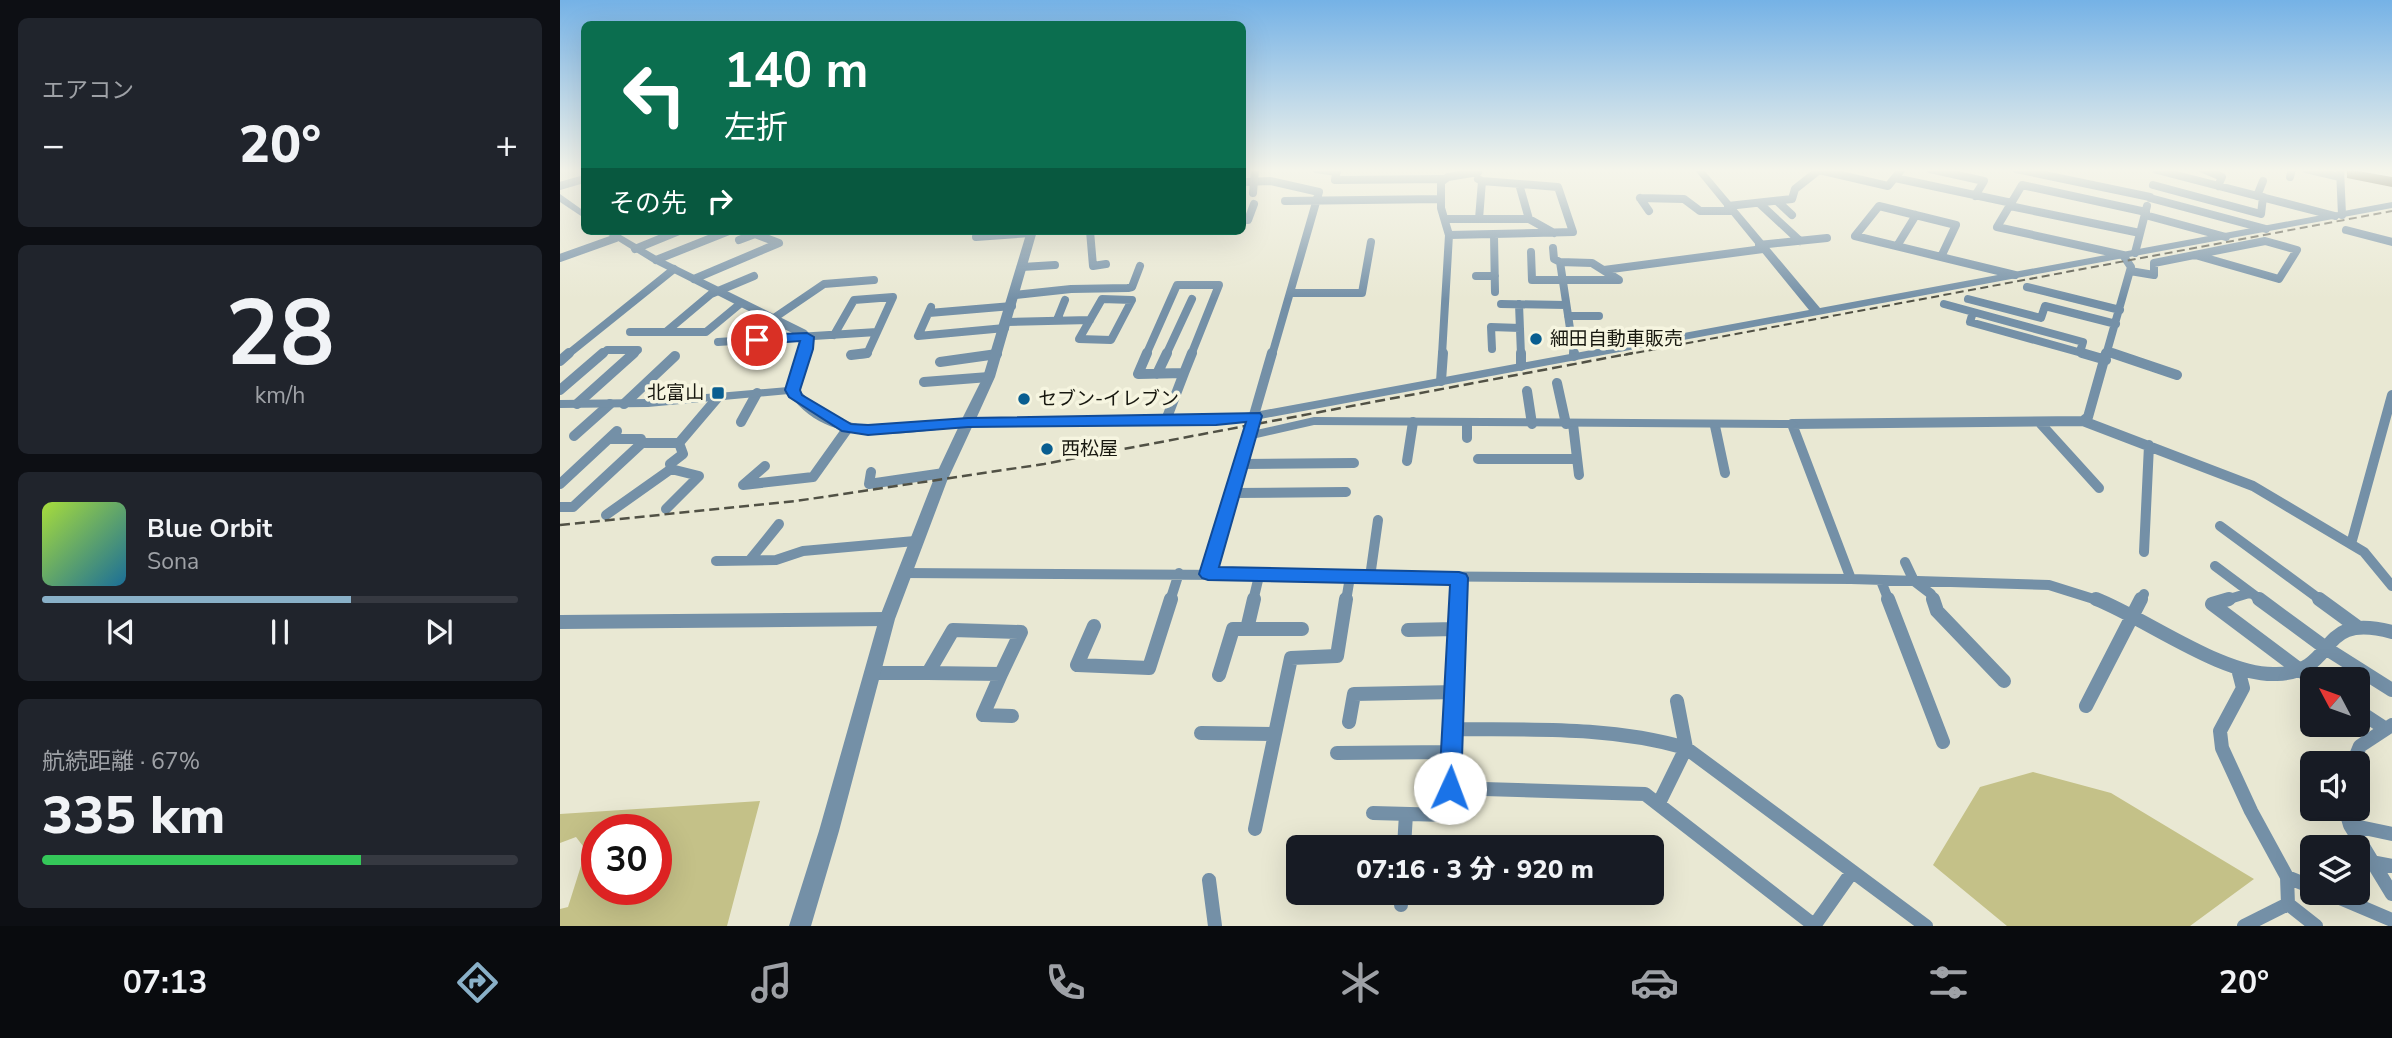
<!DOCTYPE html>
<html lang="ja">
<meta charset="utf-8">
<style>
body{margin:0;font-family:"Nunito Sans","Noto Sans JP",sans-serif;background:#20242c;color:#f1f3f6;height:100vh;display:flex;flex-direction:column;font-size:26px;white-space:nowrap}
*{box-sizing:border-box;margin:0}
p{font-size:23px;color:#9ea1a6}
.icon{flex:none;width:38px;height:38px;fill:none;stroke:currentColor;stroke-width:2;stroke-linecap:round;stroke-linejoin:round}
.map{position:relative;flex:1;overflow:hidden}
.details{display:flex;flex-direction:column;gap:18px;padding:18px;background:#0d0f14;width:560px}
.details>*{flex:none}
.top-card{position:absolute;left:21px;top:21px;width:665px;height:214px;border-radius:10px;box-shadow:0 7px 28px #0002;background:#0b6e4f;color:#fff;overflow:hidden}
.needle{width:46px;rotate:311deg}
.buttons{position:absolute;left:1740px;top:667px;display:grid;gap:14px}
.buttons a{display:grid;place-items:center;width:70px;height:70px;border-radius:10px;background:#171b24;box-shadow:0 7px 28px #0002;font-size:35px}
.speed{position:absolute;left:21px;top:814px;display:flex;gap:14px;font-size:35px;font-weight:700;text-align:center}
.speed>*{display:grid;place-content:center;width:91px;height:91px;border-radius:50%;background:#171b24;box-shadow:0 7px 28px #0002;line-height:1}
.speed .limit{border:10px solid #d22;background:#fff;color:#111}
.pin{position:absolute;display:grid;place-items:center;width:60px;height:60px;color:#fff;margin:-30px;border:4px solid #fff;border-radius:50%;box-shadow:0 2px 7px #0007}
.me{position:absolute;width:77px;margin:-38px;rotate:2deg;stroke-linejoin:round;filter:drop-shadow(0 0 5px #0008)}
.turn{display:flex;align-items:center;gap:24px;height:147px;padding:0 28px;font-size:32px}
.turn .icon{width:91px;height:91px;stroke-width:2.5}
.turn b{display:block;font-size:49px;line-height:60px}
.then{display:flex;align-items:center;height:66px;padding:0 28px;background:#0003;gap:14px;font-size:26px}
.big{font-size:52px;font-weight:800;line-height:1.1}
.details .tile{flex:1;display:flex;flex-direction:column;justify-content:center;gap:10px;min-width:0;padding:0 24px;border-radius:10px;background:#20242c}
.details .dial{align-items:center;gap:0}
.dial b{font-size:91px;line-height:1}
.song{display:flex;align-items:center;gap:21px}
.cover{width:84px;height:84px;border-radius:10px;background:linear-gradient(135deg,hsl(80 70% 55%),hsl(200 70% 35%))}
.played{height:7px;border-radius:4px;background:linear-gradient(90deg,#89b0c8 65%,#363941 65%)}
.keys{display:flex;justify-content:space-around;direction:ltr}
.heat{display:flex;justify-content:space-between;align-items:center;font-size:38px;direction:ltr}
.charge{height:10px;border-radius:5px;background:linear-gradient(90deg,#34c759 67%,#363941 0)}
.trip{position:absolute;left:726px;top:835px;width:378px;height:70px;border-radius:10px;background:#171b24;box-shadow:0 7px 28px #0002;font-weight:800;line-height:70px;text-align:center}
.tab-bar{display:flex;height:112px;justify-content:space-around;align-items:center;background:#090b0e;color:#9ea1a6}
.tab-bar .icon{width:49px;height:49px}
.tab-bar .active{color:#89b0c8}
.tab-bar b{font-size:32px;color:#f1f3f6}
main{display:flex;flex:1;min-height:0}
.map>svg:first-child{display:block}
.green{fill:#c4c188;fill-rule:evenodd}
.building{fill:#3e3d2c}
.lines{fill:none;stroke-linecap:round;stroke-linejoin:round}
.minor-far2{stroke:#7490a7;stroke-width:8}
.minor-far1{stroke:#7490a7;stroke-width:10}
.minor{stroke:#7490a7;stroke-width:14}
.tertiary{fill:#7490a7;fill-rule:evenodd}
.rail-far1{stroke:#515145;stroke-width:2;stroke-dasharray:8 4.5;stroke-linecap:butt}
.rail{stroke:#515145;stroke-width:2.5;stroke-dasharray:10 5;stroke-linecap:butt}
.route{fill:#1a73e8;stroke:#114b97;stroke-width:2}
.poi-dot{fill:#095e90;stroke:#f6f5e0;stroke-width:2.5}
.labels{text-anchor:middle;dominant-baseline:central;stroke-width:7;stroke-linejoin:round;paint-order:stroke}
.poi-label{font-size:19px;fill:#181810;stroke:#f6f5e0;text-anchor:start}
</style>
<main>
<section class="details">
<div class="tile"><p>エアコン</p>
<div class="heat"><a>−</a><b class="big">20°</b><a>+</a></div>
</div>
<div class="tile dial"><b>28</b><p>km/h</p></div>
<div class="tile">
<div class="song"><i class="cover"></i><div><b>Blue Orbit</b><p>Sona</p></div></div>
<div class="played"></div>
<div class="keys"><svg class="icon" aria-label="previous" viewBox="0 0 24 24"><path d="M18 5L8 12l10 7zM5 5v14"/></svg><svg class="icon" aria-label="pause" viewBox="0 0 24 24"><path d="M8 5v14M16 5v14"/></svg><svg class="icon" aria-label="next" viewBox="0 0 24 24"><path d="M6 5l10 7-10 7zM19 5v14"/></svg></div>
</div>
<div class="tile"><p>航続距離 · 67%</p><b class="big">335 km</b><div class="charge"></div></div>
</section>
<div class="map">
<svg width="1832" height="926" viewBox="0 0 1832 926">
<rect width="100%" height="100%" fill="#e9e8d3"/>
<path class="green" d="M 1473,772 L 1551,793 L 1694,879 L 1630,926 L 1447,926 L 1373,865 L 1420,787 Z
M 200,801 L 167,926 L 0,926 L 0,909 L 8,907 L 26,850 L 16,837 L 0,843 L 0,814 ZM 37,830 L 96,830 L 96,889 L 37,889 Z"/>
<path class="building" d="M 1787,169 L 1832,177 L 1832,187 L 1787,178 Z"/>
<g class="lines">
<path class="minor-far2" d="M 756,169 L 777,172
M 777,169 L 775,180 L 882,179
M 1370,169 L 1424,181 L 1415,196
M 1456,169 L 1590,197
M 1643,169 L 1662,177 L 1658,186
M 1746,169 L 1780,177
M 1780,169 L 1782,215
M 1597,170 L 1775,216
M 1730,177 L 1732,169
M 1335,178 L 1452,203
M 918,179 L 922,181 L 919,219 L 969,219 L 994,233
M 682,182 L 710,181 L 759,192 L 712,355
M 959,184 L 969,219
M 1593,185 L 1701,214 L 1703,197
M 0,186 L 24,179
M 693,193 L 695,169
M 1697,196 L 1703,181
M 1080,198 L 1124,199 L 1140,211 L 1172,211
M 1080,198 L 1089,211
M 1590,198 L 1706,229
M 725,201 L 880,199
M 1217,201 L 1232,215
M 1199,203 L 1240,241
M 1168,206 L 1232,199 L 1235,189 L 1259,170 L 1328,186 L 1342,169
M 1319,206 L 1396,225 L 1381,257 L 1295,236 Z
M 1450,206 L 1580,233
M 1585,215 L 1666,237
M 886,219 L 919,219
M 682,220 L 688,220 L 694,204
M 1786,230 L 1832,242
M 530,231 L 533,266 L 546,264
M 889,235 L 1013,232 L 998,187 L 922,181
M 934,235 L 935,292
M 416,237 L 471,233
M 1199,245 L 1267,238
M 1337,246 L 1356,215
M 993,248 L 994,259 L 1000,262 L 1014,355
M 75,249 L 119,231
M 971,252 L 972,280 L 1059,280 L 1032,263 L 1000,262
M 1575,253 L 1587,206
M 1381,257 L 1455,275
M 0,258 L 56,238
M 96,260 L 169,231
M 462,267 L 495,265
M 1044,270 L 1203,249
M 1570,271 L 1594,275 L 1594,263 L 1705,241 L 1737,250 L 1719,279 L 1635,255
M 916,276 L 935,276
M 134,279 L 219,243 L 195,234 L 179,240
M 1467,287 L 1560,310
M 731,293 L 802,293 L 811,242
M 455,295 L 511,289 L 568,288 L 572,287 L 580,266
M 542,299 L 572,300 L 551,340 L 519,339 Z
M 1408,299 L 1481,318 L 1485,306 L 1556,324
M 941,304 L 1006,305
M 959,304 L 961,355
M 1384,304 L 1523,342 L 1520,352
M 371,307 L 358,336 L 445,328
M 1413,312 L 1410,322 L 1529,355
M 369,313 L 452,306
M 1008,316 L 1039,316
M 214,318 L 264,284 L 314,280
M 497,320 L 505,300
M 447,322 L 530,320
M 107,331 L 151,294 L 194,276
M 70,332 L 146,332 L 181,303
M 274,335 L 294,300 L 333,297 L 307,354 L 291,355
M 158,342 L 317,332
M 932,349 L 931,327 L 960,328
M 1548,352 L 1557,355
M 7,355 L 114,269
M 41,355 L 47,350 L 78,350 L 72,355
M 204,355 L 216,338
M 429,355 L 437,354
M 586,355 L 617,285 L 659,285 L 631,355
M 606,355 L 632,299
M 882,355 L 889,235 L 881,208 L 881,182 L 888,177 L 918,172
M 1546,355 L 1571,267 L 1563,255 L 1437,227 L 1462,185 L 1586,212"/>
<path class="minor-far1" d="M 587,353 L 578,374 L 624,373
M 961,353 L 961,366
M 1014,353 L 1014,356
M 1522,353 L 1546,360
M 1552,353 L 1617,375
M 291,355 L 307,353
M 203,356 L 205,353
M 0,361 L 9,353
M 380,362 L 437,354
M 624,373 L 632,353
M 597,374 L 607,353
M 881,381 L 883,353
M 364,382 L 429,377
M 997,383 L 1006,424
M 0,390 L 43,353
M 967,391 L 972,424
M 17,404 L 74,353
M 64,404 L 115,356
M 606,420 L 624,373
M 1523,421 L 1693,486 L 1804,552 L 1832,586
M 181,422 L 197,393
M 907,423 L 907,438
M 1480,423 L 1539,488
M 1013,424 L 1019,475
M 1155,426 L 1165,473
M 14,436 L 50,404
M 50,439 L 81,439 L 82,443 L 119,443
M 918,459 L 1017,459
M 847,461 L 853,422
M 680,464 L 794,463
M 205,466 L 183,485 L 253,477 L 288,428
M 311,472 L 309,484 L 384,473
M 0,484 L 57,431
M 672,493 L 786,492
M 0,507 L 13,507 L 82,443
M 106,509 L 139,476 L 111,469
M 46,515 L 111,469 L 110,464 L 123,454 L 119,443 L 159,396
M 1660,526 L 1762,601
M 1791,544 L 1832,395
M 1584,552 L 1589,445
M 190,560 L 219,524
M 156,561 L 216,560 L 243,551 L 355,541
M 1345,562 L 1354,581 L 1371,594 L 1373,601
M 1655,566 L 1702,601
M 343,573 L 1291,579 L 1489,585 L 1540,601
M 648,574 L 712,353
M 810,577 L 818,520
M 1291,579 L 1232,424 L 1523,421 L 1528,417 L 1546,353
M 1321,581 L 1329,601
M 610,601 L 619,573
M 693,601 L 699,576
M 786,601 L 790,577
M 898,601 L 899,578
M 1580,601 L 1584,594
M 1663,601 L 1689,593"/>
<path class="minor" d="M 694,599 L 687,629 L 742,629
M 898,599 L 890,788 L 1085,794 L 1255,926
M 1328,599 L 1383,742
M 1373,599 L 1377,611 L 1444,681
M 1536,599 C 1587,619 1664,677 1717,674 C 1781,671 1754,611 1832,632
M 1669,599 L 1652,604 L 1752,679
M 1699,599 L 1767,649 L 1832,690
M 1759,599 L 1796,626
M 0,622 L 327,619
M 534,626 L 517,665 L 589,668 L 611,599
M 393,630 L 461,632 L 441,674 L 368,673 Z
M 848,630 L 895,629
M 1678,669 L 1683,688 L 1660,731 L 1662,748 L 1691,811 L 1727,877 L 1728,904 L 1684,926
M 312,673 L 368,673
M 441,674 L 423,715 L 452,716
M 659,675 L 673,629 L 687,629
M 1526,706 L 1581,599
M 1797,710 L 1826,729
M 789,722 L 794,694 L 896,692
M 894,729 C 972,730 1050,726 1126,748 L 1366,926
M 641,733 L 715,734
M 777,753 L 892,752
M 1793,763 L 1800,746 L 1832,725
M 1099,803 L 1126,748 L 1117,701
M 1785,808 L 1790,825 L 1832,894
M 813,813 L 886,815 L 901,805 L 901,788
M 1790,825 L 1832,834
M 695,829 L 731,658 L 777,656 L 786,599
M 844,847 L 846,814
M 1811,862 L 1832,866
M 1727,877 L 1752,887
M 649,880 L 655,926
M 841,892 L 841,905
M 1766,892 L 1832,920
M 1728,904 L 1756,926
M 1254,926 L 1292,872"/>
<path class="tertiary" d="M 1134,169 L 1143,169 L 1260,308 L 1832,202 L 1832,208 L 695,420 L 656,424 L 412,427 L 387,481 L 335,619 L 279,831 L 251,926 L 229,926 L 259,831 L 319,619 L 373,481 L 398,428 C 340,432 271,451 229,394 L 88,407 L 0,408 L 0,400 L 88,399 L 228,387 L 241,342 L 238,336 L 92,262 L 42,231 L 54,231 L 100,258 L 246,330 L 253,337 L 253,342 L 239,390 L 241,392 C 291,443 340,423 402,419 L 423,377 L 467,231 L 477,231 L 435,377 L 416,419 L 656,416 L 695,412 L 1249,310 Z
M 0,194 L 24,211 L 24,218 L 0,202 Z
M 754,417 L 1232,420 L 1239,424 L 1232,428 L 754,425 L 688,440 L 681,436 L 683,433 Z"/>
<path class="rail-far1" d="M 1064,355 L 1832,211"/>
<path class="rail" d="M 0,525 L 236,501 L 484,464 L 1073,353"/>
</g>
<linearGradient id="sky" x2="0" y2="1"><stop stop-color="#75b2e6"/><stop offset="0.57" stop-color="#f5f5eb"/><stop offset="1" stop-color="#f5f5eb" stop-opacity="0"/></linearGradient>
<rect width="1832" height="299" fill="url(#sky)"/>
<path class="route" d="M 247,333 L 254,337 L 253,349 L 240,390 L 242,395 L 291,424 L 308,425 L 408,418 L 700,413 L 702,416 L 659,567 L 899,572 L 906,574 L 908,578 L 901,788 L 898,795 L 890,797 L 883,795 L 879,788 L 890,585 L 648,580 L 642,578 L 639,574 L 686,422 L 656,425 L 408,427 L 308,435 L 282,431 L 229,397 L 225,390 L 240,341 L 197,344 L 190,340 L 197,335 Z"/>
<g class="poi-dot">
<circle cx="976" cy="339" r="7"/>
<rect x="151" y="386" width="14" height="14" rx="3.5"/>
<circle cx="464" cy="399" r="7"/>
<circle cx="487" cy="449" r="7"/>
</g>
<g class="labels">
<g class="poi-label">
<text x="990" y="339">細田自動車販売</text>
<text x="144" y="393" text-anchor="end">北富山</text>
<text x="478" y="399">セブン-イレブン</text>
<text x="501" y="449">西松屋</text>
</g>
</g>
</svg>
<div class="buttons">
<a><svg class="needle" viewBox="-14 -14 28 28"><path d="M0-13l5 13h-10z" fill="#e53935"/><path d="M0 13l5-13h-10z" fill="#9ea1a6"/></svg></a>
<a><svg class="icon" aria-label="sound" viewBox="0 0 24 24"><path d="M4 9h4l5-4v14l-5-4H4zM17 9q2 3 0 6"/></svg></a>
<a><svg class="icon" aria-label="layers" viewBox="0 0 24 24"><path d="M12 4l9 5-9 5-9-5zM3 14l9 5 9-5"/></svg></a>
</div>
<div class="speed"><div class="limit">30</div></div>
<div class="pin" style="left:197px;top:340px;background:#d93025"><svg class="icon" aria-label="arrive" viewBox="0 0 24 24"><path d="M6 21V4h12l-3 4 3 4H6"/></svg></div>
<svg class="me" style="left:890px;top:788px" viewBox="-20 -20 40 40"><circle r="19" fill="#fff"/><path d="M0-13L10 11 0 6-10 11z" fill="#1a73e8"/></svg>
<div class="trip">07:16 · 3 分 · 920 m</div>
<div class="top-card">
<div class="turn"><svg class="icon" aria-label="left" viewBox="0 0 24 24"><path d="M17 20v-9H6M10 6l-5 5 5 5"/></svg><div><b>140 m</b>左折</div></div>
<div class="then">その先<svg class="icon" aria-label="right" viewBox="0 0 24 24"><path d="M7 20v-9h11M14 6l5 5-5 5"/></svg></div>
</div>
</div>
</main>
<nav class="tab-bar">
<b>07:13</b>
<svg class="icon active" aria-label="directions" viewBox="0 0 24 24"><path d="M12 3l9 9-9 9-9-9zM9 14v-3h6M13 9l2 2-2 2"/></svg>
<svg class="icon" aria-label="music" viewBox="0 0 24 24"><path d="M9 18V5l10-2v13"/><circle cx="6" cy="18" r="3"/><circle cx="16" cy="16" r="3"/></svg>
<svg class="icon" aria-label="phone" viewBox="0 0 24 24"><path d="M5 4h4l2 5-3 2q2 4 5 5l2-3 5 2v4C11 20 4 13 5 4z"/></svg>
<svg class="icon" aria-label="climate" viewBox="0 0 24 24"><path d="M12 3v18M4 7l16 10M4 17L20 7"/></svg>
<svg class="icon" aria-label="car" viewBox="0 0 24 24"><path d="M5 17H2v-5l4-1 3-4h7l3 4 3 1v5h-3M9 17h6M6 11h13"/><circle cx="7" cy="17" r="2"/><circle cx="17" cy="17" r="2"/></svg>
<svg class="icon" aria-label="filters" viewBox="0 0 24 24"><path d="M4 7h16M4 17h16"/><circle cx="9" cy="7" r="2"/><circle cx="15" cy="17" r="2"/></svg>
<b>20°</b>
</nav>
